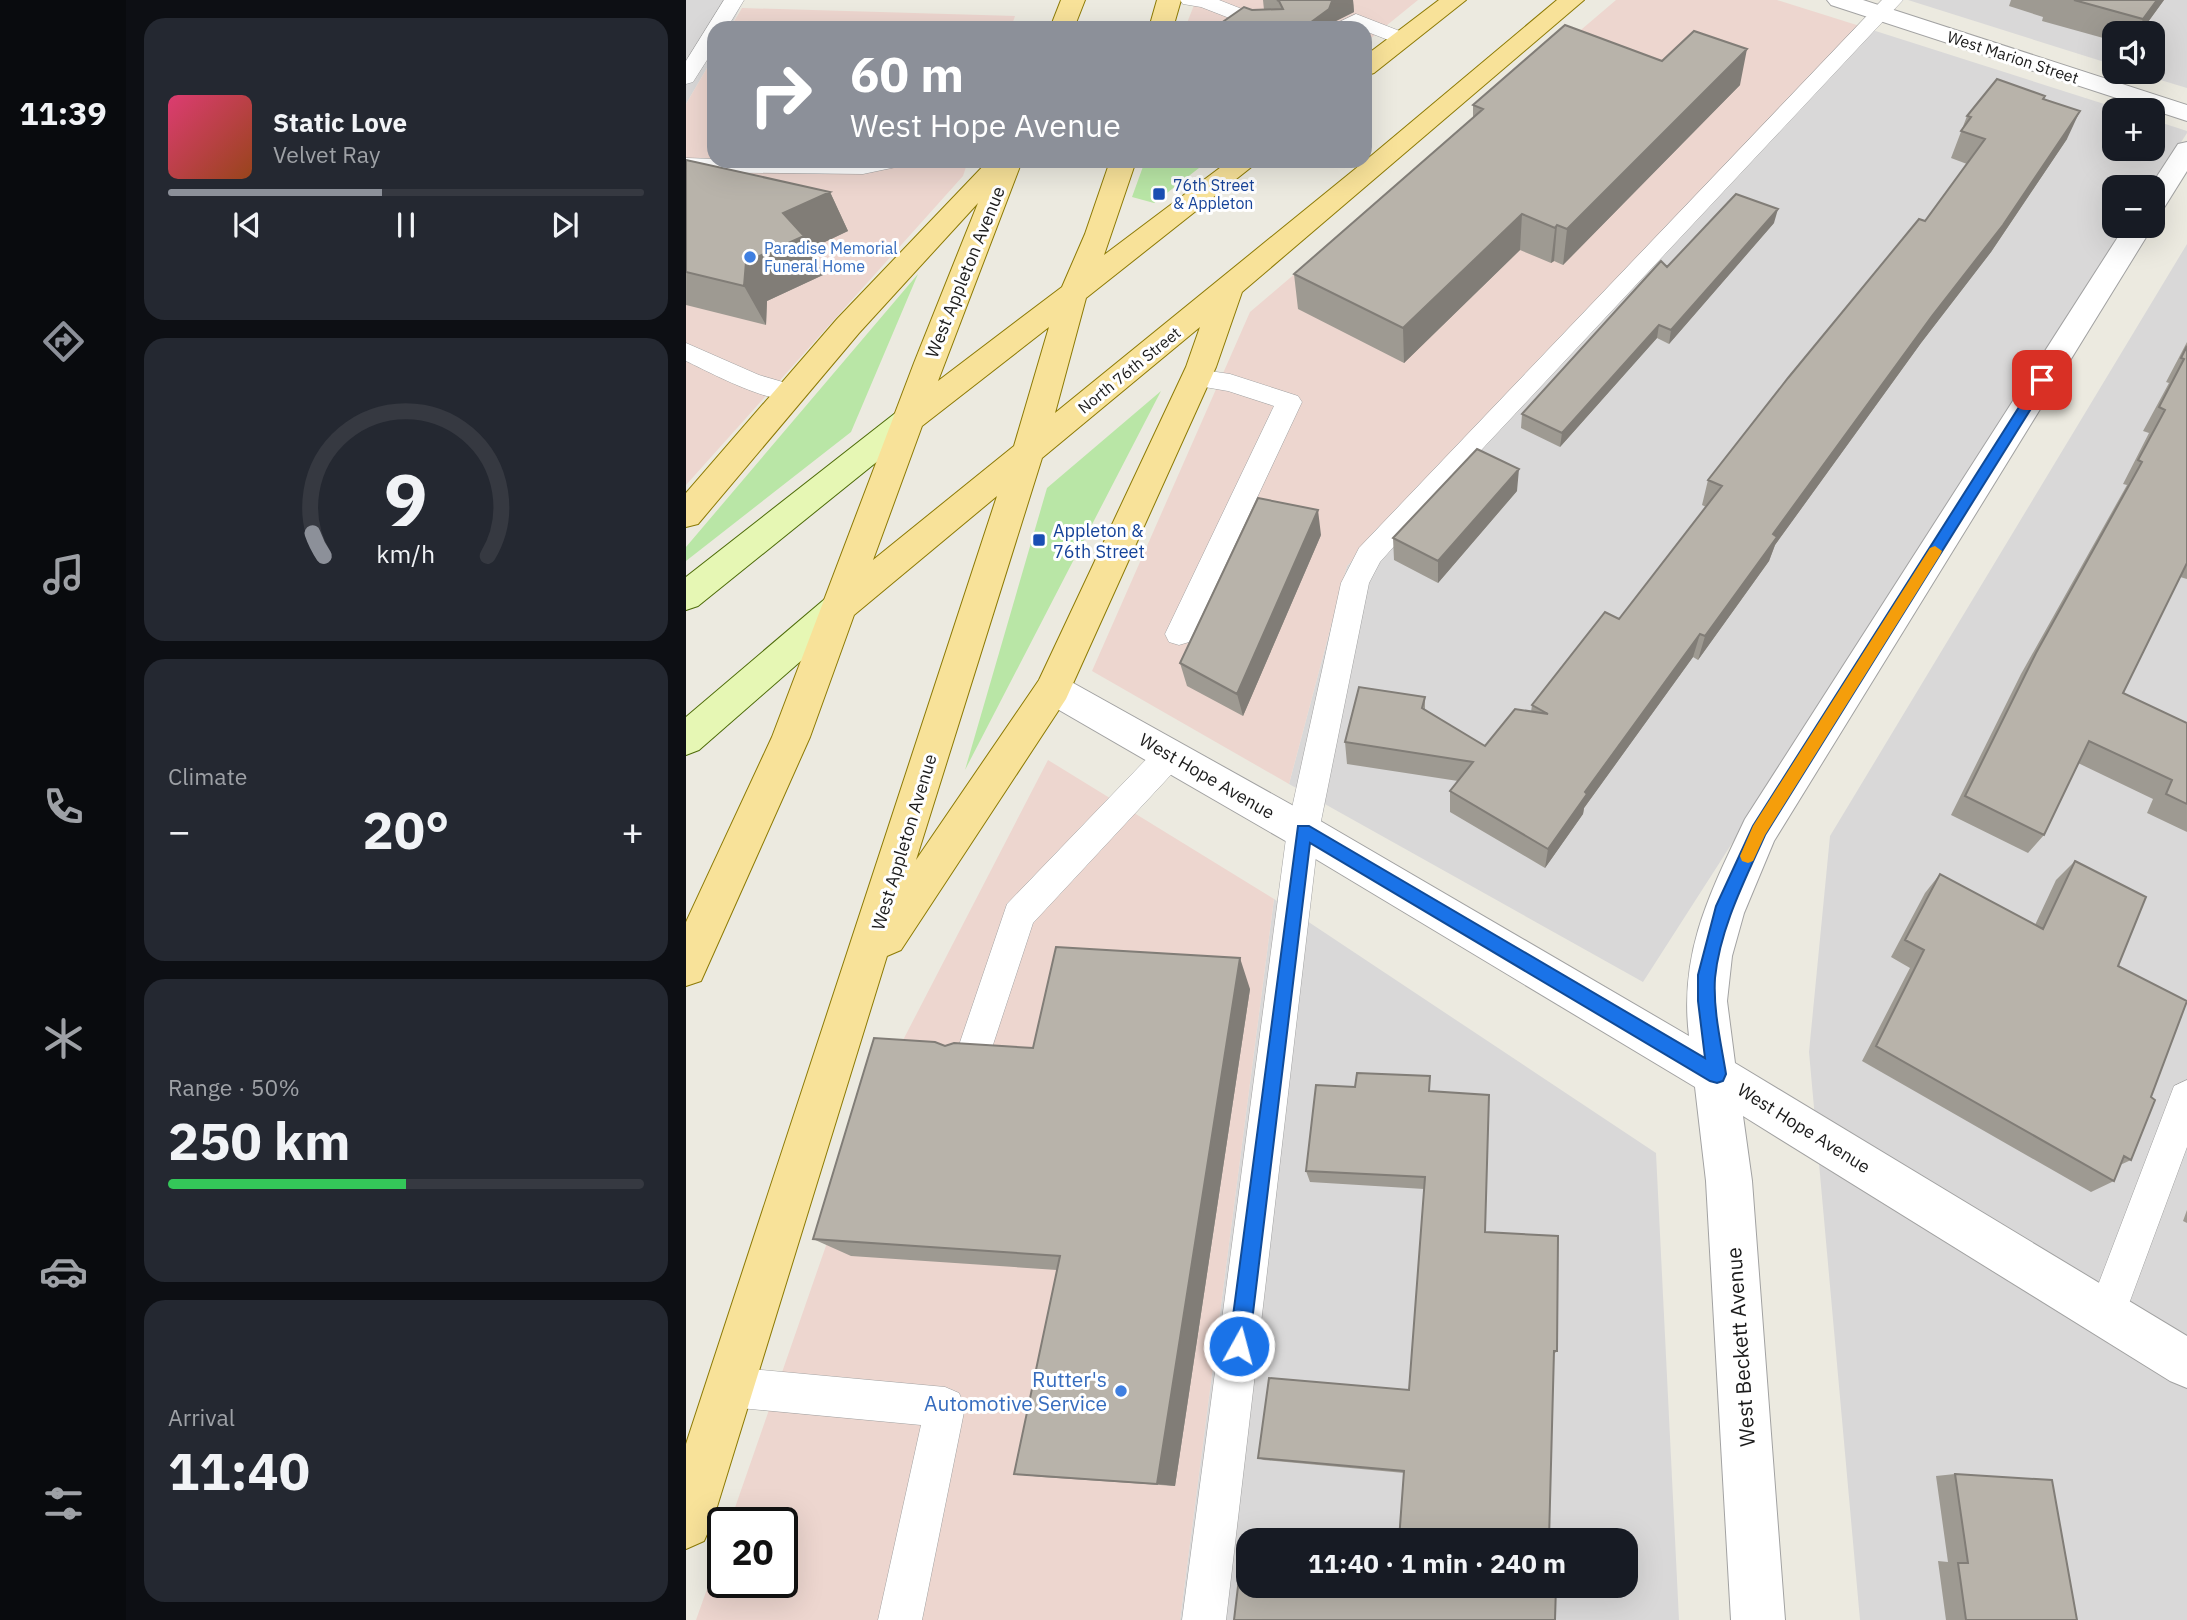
<!DOCTYPE html>
<meta charset="utf-8">
<style>
body{margin:0;font-family:"IBM Plex Sans",sans-serif;background:#242831;color:#f1f3f6;height:100vh;display:flex;flex-direction:column;font-size:26px;white-space:nowrap}
*{box-sizing:border-box;margin:0}
p{font-size:23px;color:#9ea1a6}
.icon{flex:none;width:38px;height:38px;fill:none;stroke:currentColor;stroke-width:2;stroke-linecap:round;stroke-linejoin:round}
.map{position:relative;flex:1;overflow:hidden}
.panel{display:flex;flex-direction:column;gap:18px;padding:18px;background:#0d0f14;width:560px}
.panel>*{flex:none}
.guide{position:absolute;left:21px;top:21px;width:665px;height:147px;border-radius:21px;box-shadow:0 7px 28px #0002;background:#8c9099;color:#fff;overflow:hidden}
.fabs{position:absolute;left:1416px;top:21px;display:grid;gap:14px}
.fabs a{display:grid;place-items:center;width:63px;height:63px;border-radius:14px;background:#171b24;box-shadow:0 7px 28px #0002;font-size:35px}
.speed{position:absolute;left:21px;top:1507px;display:flex;gap:14px;font-size:35px;font-weight:700;text-align:center}
.speed>*{display:grid;place-content:center;width:91px;height:91px;border-radius:50%;background:#171b24;box-shadow:0 7px 28px #0002;line-height:1}
.speed .limit{border:4px solid #111;border-radius:10px;background:#fff;color:#111}
.pin{position:absolute;display:grid;place-items:center;width:60px;height:60px;color:#fff;margin:-30px;border-radius:14px;box-shadow:0 4px 10px #0006}
.me{position:absolute;width:77px;margin:-38px;rotate:7deg;stroke-linejoin:round;filter:drop-shadow(0 0 5px #0008)}
.turn{display:flex;align-items:center;gap:24px;height:147px;padding:0 28px;font-size:32px}
.turn .icon{width:91px;height:91px;stroke-width:2.5}
.turn b{display:block;font-size:49px;line-height:60px}
.big{font-size:52px;font-weight:700;line-height:1.1}
.panel .widget{flex:1;display:flex;flex-direction:column;justify-content:center;gap:10px;min-width:0;padding:0 24px;border-radius:21px;background:#242831}
.panel .dial{align-items:center;gap:0}
.dial svg{height:182px;overflow:visible;fill:none;stroke:#363941;stroke-width:7;stroke-linecap:round;text-anchor:middle}
.dial text{fill:#f1f3f6;stroke:none}
.song{display:flex;align-items:center;gap:21px}
.cover{width:84px;height:84px;border-radius:10px;background:linear-gradient(135deg,hsl(340 70% 55%),hsl(20 70% 35%))}
.played{height:7px;border-radius:4px;background:linear-gradient(90deg,#8c9099 45%,#363941 45%)}
.keys{display:flex;justify-content:space-around;direction:ltr}
.heat{display:flex;justify-content:space-between;align-items:center;font-size:38px;direction:ltr}
.charge{height:10px;border-radius:5px;background:linear-gradient(90deg,#34c759 50%,#363941 0)}
.trip{position:absolute;left:550px;top:1528px;width:402px;height:70px;border-radius:21px;background:#171b24;box-shadow:0 7px 28px #0002;font-weight:700;line-height:70px;text-align:center}
main{display:flex;flex:1;min-height:0}
.tabs{display:flex;flex-direction:column;width:126px;justify-content:space-around;align-items:center;background:#090b0e;color:#9ea1a6}
.tabs .icon{width:49px;height:49px}
.tabs .on{color:#8c9099}
.tabs b{font-size:32px;color:#f1f3f6}
.map>svg:first-child{display:block}
.residential{fill:#d9d8d8;fill-rule:evenodd}
.commercial{fill:#edd6cf}
.grass{fill:#b9e6a6}
.lines{fill:none;stroke-linecap:round;stroke-linejoin:round}
.service-casing{stroke:#a2a2a2;stroke-width:1}
.minor-casing{stroke:#a2a2a2;stroke-width:2}
.secondary-casing{stroke:#4d6b08;stroke-width:2}
.primary-casing{stroke:#8c7a05;stroke-width:2}
.service{fill:#fff;fill-rule:evenodd}
.minor{fill:#fff;fill-rule:evenodd}
.secondary{fill:#e6f7b4;fill-rule:evenodd}
.primary{fill:#f8e299;fill-rule:evenodd}
.wall{fill:#9e9a92}
.shaded-wall{fill:#817d77}
.building{fill:#b8b3aa;stroke:#817d77;stroke-width:2}
.route{fill:#1a73e8;stroke:#114b97;stroke-width:2}
.slow{fill:#f59e0b}
.transit-dot{fill:#1a4fb4;stroke:#fff;stroke-width:2.5}
.shop-dot{fill:#3f7fe0;stroke:#fff;stroke-width:2.5}
.labels{text-anchor:middle;dominant-baseline:central;stroke-width:6;stroke-linejoin:round;paint-order:stroke}
.far-street-label{font-size:16px;fill:#1b1b1b;stroke:#fff}
.far-transit-label{font-size:16px;fill:#164399;stroke:#fff;text-anchor:start}
.far-shop-label{font-size:16px;fill:#366cbe;stroke:#fff;text-anchor:start}
.street-label{font-size:18px;fill:#1b1b1b;stroke:#fff}
.transit-label{font-size:18px;fill:#164399;stroke:#fff;text-anchor:start}
.near-street-label{font-size:21px;fill:#1b1b1b;stroke:#fff}
.near-shop-label{font-size:21px;fill:#366cbe;stroke:#fff;text-anchor:end}
</style>
<main>
<nav class="tabs">
<b>11:39</b>
<svg class="icon on" aria-label="directions" viewBox="0 0 24 24"><path d="M12 3l9 9-9 9-9-9zM9 14v-3h6M13 9l2 2-2 2"/></svg>
<svg class="icon" aria-label="music" viewBox="0 0 24 24"><path d="M9 18V5l10-2v13"/><circle cx="6" cy="18" r="3"/><circle cx="16" cy="16" r="3"/></svg>
<svg class="icon" aria-label="phone" viewBox="0 0 24 24"><path d="M5 4h4l2 5-3 2q2 4 5 5l2-3 5 2v4C11 20 4 13 5 4z"/></svg>
<svg class="icon" aria-label="climate" viewBox="0 0 24 24"><path d="M12 3v18M4 7l16 10M4 17L20 7"/></svg>
<svg class="icon" aria-label="car" viewBox="0 0 24 24"><path d="M5 17H2v-5l4-1 3-4h7l3 4 3 1v5h-3M9 17h6M6 11h13"/><circle cx="7" cy="17" r="2"/><circle cx="17" cy="17" r="2"/></svg>
<svg class="icon" aria-label="filters" viewBox="0 0 24 24"><path d="M4 7h16M4 17h16"/><circle cx="9" cy="7" r="2"/><circle cx="15" cy="17" r="2"/></svg>
</nav>
<section class="panel">
<div class="widget">
<div class="song"><i class="cover"></i><div><b>Static Love</b><p>Velvet Ray</p></div></div>
<div class="played"></div>
<div class="keys"><svg class="icon" aria-label="previous" viewBox="0 0 24 24"><path d="M18 5L8 12l10 7zM5 5v14"/></svg><svg class="icon" aria-label="pause" viewBox="0 0 24 24"><path d="M8 5v14M16 5v14"/></svg><svg class="icon" aria-label="next" viewBox="0 0 24 24"><path d="M6 5l10 7-10 7zM19 5v14"/></svg></div>
</div>
<div class="widget dial"><svg viewBox="0 0 100 80">
<path d="M14 69A42 42 0 1 1 86 69"/>
<path d="M14 69A42 42 0 0 1 9 59" stroke="#8c9099"/>
<text x="50" y="56" font-size="32" font-weight="700">9</text>
<text x="50" y="72" font-size="11">km/h</text>
</svg></div>
<div class="widget"><p>Climate</p>
<div class="heat"><a>−</a><b class="big">20°</b><a>+</a></div>
</div>
<div class="widget"><p>Range · 50%</p><b class="big">250 km</b><div class="charge"></div></div>
<div class="widget"><p>Arrival</p><b class="big">11:40</b></div>
</section>
<div class="map">
<svg width="1501" height="1620" viewBox="0 0 1501 1620">
<rect width="100%" height="100%" fill="#eceae0"/>
<path class="residential" d="M 0,0 L 58,0 L 44,28 L 28,28 L 28,56 L 0,104 Z
M 1222,0 L 1501,0 L 1501,88 L 1448,72 L 1466,72 L 1466,33 L 1428,33 L 1428,65 Z
M 1177,27 L 1437,110 L 1428,110 L 1428,149 L 1466,149 L 1467,120 L 1501,131 L 1501,133 L 1466,187 L 1428,187 L 1428,226 L 1442,226 L 957,982 L 603,784 L 661,566 Z
M 1501,244 L 1501,1620 L 1174,1620 L 1123,1052 L 1144,836 Z
M 588,899 L 970,1153 L 993,1620 L 494,1620 ZM 562,1540 L 940,1540 L 940,1586 L 562,1586 Z"/>
<path class="commercial" d="M 510,0 L 732,0 L 679,43 L 679,28 L 499,28 Z
M 930,0 L 1091,0 L 1177,27 L 661,566 L 603,784 L 406,671 L 564,312 Z
M 56,8 L 329,16 L 325,28 L 44,28 Z
M 28,56 L 28,161 L 282,161 L 277,176 L 0,485 L 0,104 Z
M 362,760 L 588,899 L 494,1620 L 10,1620 L 37,1544 L 37,1582 L 96,1582 L 96,1522 L 44,1522 L 200,1073 Z"/>
<path class="grass" d="M 459,161 L 522,161 L 468,203 L 446,197 Z
M 232,274 L 165,432 L 0,561 L 0,547 Z
M 475,391 L 279,770 L 361,488 Z"/>
<g class="lines">
<g class="service-casing">
<path id="service" d="M 38,0 L 58,0 L 41,28 L 28,28 L 28,49 L 7,82 L 0,84 L 0,61 Z
M 494,0 L 533,0 L 594,24 L 597,28 L 569,28 L 515,7 L 497,4 Z
M 1196,0 L 1217,0 L 770,477 L 694,562 L 683,583 L 633,831 L 540,1620 L 496,1620 L 601,831 L 655,583 L 673,548 Z
M 670,14 L 724,35 L 727,39 L 724,43 L 710,43 L 679,31 L 679,28 L 646,28 L 649,24 Z
M 0,158 L 28,159 L 28,161 L 218,161 L 215,166 L 177,174 L 0,172 Z
M 0,343 L 73,375 L 114,387 L 118,393 L 114,399 C 88,407 25,373 0,361 Z
M 510,369 L 544,374 L 612,396 L 616,402 L 507,634 L 503,642 L 493,645 L 483,642 L 479,634 L 588,406 L 542,391 L 501,384 L 497,378 L 501,372 Z
M 484,742 L 495,746 L 499,755 L 495,764 L 347,923 L 300,1066 L 288,1071 L 276,1066 L 270,1054 L 321,904 L 473,746 Z
M 1501,1080 L 1501,1147 L 1434,1328 L 1420,1333 L 1406,1328 L 1401,1314 L 1488,1086 Z
M 43,1367 L 259,1387 L 273,1393 L 279,1407 L 236,1620 L 192,1620 L 235,1425 L 43,1407 L 29,1401 L 23,1387 L 29,1373 Z"/>
</g>
<g class="minor-casing">
<path id="minor" d="M 1141,0 L 1177,0 L 1501,105 L 1501,121 L 1145,5 Z
M 1501,142 L 1501,171 L 1476,211 L 1466,213 L 1466,187 L 1464,187 L 1492,144 Z
M 1466,225 L 1467,226 L 1088,841 L 1058,913 L 1046,956 L 1041,1001 L 1049,1063 L 1501,1336 L 1501,1388 L 1484,1381 L 1057,1116 L 1066,1181 L 1099,1620 L 1045,1620 L 1020,1181 L 1009,1087 L 603,843 L 354,699 L 349,689 L 354,679 L 367,674 L 380,679 L 631,819 L 1003,1036 C 993,952 1024,893 1059,819 L 1439,226 Z"/>
</g>
<g class="secondary-casing">
<path id="secondary" d="M 223,408 L 234,411 L 239,419 L 234,427 L 12,606 L 0,610 L 0,577 L 212,411 Z
M 152,594 L 164,598 L 169,608 L 164,618 L 13,750 L 0,755 L 0,717 L 140,598 Z"/>
</g>
<g class="primary-casing">
<path id="primary" d="M 375,0 L 399,0 L 388,28 L 364,28 Z
M 471,0 L 495,0 L 487,28 L 463,28 Z
M 753,0 L 780,0 L 688,73 L 679,76 L 679,56 Z
M 871,0 L 898,0 L 556,292 L 530,367 L 380,699 L 215,950 L 201,956 L 26,1523 L 18,1541 L 0,1549 L 0,1444 L 311,496 L 168,615 L 124,737 L 15,981 L 0,986 L 0,922 L 86,737 L 228,363 L 292,203 L 173,333 L 12,524 L 0,527 L 0,493 L 151,319 L 302,161 L 336,161 L 252,381 L 376,287 L 399,234 L 424,161 L 450,161 L 418,255 L 543,161 L 573,161 L 400,298 L 369,413 L 679,161 ZM 363,327 L 328,446 L 187,560 L 236,426 ZM 514,327 L 500,367 L 353,680 L 230,860 L 356,458 Z"/>
</g>
<use href="#service" class="service"/>
<use href="#minor" class="minor"/>
<use href="#secondary" class="secondary"/>
<use href="#primary" class="primary"/>
</g>
<path class="wall" d="M 577,0 L 667,0 L 668,12 L 648,22 L 645,28 L 528,28 L 566,10 L 578,10 Z
M 1325,0 L 1478,0 L 1454,33 L 1428,33 L 1428,41 L 1356,21 L 1357,17 L 1323,6 Z
M 976,61 L 1054,85 L 877,265 L 868,261 L 865,263 L 834,250 L 718,363 L 612,309 L 608,274 L 787,118 L 787,105 Z
M 1359,96 L 1358,99 L 1381,139 L 1305,252 L 1235,343 L 1089,545 L 1083,561 L 1012,660 L 1007,657 L 898,808 L 897,814 L 859,868 L 764,812 L 764,791 L 772,781 L 661,764 L 659,742 L 739,697 L 739,710 L 799,746 L 845,712 L 846,705 L 933,619 L 1020,507 L 1016,505 L 1022,480 L 1239,221 L 1281,164 L 1265,158 L 1281,116 Z
M 0,160 L 144,192 L 162,231 L 124,249 L 137,275 L 81,301 L 80,325 L 0,305 Z
M 1088,223 L 983,344 L 971,338 L 874,447 L 835,428 L 836,414 L 981,267 Z
M 1501,342 L 1501,579 L 1494,577 L 1437,693 L 1501,723 L 1501,832 L 1461,813 L 1467,799 L 1392,763 L 1358,835 L 1342,853 L 1265,815 L 1335,674 L 1441,485 L 1437,484 L 1463,433 L 1457,431 L 1483,383 L 1480,382 Z
M 831,491 L 752,583 L 708,560 L 707,538 Z
M 635,535 L 557,716 L 501,686 L 494,663 Z
M 1389,861 L 1432,966 L 1465,1097 L 1445,1160 L 1434,1165 L 1428,1181 L 1405,1192 L 1176,1061 L 1224,968 L 1205,957 L 1239,893 L 1254,874 L 1349,925 L 1370,880 Z
M 564,989 L 489,1486 L 356,1477 L 328,1474 L 371,1270 L 165,1256 L 127,1239 L 259,1046 L 347,1048 Z
M 744,1091 L 799,1232 L 871,1351 L 868,1354 L 718,1473 L 578,1460 L 572,1458 L 723,1390 L 738,1189 L 624,1182 L 620,1171 Z
M 1501,1210 L 1501,1223 L 1497,1221 Z
M 1269,1474 L 1391,1620 L 1260,1620 L 1252,1561 L 1262,1562 L 1250,1476 Z"/>
<path class="shaded-wall" d="M 648,0 L 667,0 L 668,12 L 648,22 L 645,28 L 617,28 Z
M 1471,0 L 1478,0 L 1454,33 L 1451,33 L 1457,19 Z
M 1061,49 L 1054,85 L 877,265 L 881,229 Z
M 1394,111 L 1381,139 L 1305,252 L 1235,343 L 1089,545 L 1083,561 L 1012,660 L 1019,636 L 1087,534 L 1246,316 Z
M 144,192 L 162,231 L 124,249 L 137,275 L 81,301 L 80,325 L 58,286 L 60,262 L 97,213 Z
M 1092,209 L 1088,223 L 983,344 L 985,330 Z
M 836,214 L 834,250 L 718,363 L 717,328 Z
M 871,225 L 868,261 L 865,263 L 869,228 Z
M 973,325 L 971,338 L 874,447 L 876,433 Z
M 833,469 L 831,491 L 752,583 L 752,561 Z
M 632,510 L 635,535 L 557,716 L 551,694 Z
M 1014,634 L 1007,657 L 898,808 L 897,814 L 859,868 L 862,849 L 899,792 Z
M 554,958 L 564,989 L 489,1486 L 471,1484 Z"/>
<path class="building" d="M 591,0 L 648,0 L 646,1 L 643,9 L 617,28 L 528,28 L 558,7 L 566,10 L 597,9 L 593,1 Z
M 1388,0 L 1471,0 L 1457,19 Z
M 879,25 L 976,61 L 1008,31 L 1061,49 L 881,229 L 871,225 L 869,228 L 836,214 L 717,328 L 608,274 L 797,109 L 787,105 Z
M 1311,79 L 1359,96 L 1357,99 L 1394,111 L 1317,225 L 1246,316 L 1087,534 L 1091,537 L 1019,636 L 1014,634 L 899,792 L 901,794 L 862,849 L 764,791 L 787,762 L 659,742 L 673,687 L 739,697 L 736,708 L 799,746 L 829,709 L 862,714 L 846,705 L 919,612 L 933,619 L 1036,486 L 1022,480 L 1102,378 L 1233,219 L 1239,221 L 1299,139 L 1275,131 L 1285,117 L 1281,116 Z
M 0,160 L 144,192 L 97,213 L 118,236 L 60,262 L 58,286 L 0,272 Z
M 1050,194 L 1092,209 L 985,330 L 973,325 L 876,433 L 836,414 L 975,261 L 981,267 Z
M 1501,346 L 1501,563 L 1437,693 L 1501,723 L 1501,804 L 1480,794 L 1486,780 L 1403,741 L 1358,835 L 1279,796 L 1350,653 L 1456,462 L 1452,460 L 1479,410 L 1473,407 L 1498,359 L 1495,358 Z
M 791,449 L 833,469 L 752,561 L 707,538 Z
M 572,498 L 632,510 L 551,694 L 494,663 Z
M 1389,861 L 1460,897 L 1432,966 L 1501,1001 L 1465,1097 L 1469,1100 L 1445,1160 L 1438,1156 L 1428,1181 L 1190,1046 L 1238,950 L 1219,940 L 1254,874 L 1357,929 Z
M 370,947 L 554,958 L 471,1484 L 328,1474 L 374,1256 L 127,1239 L 188,1038 L 249,1042 L 259,1046 L 268,1043 L 347,1048 Z
M 671,1073 L 744,1076 L 743,1091 L 803,1095 L 799,1232 L 872,1236 L 871,1351 L 868,1351 L 863,1540 L 713,1540 L 718,1471 L 572,1458 L 583,1378 L 723,1390 L 739,1177 L 620,1171 L 630,1085 L 669,1087 Z
M 1269,1474 L 1366,1480 L 1391,1620 L 1280,1620 L 1272,1563 L 1282,1563 Z
M 556,1553 L 562,1553 L 562,1586 L 870,1586 L 869,1620 L 548,1620 Z"/>
<path class="route" d="M 1356,376 L 1363,380 L 1361,383 L 1079,835 C 1059,880 1034,928 1029,978 C 1027,1010 1035,1043 1040,1074 L 1037,1081 L 1031,1083 L 1024,1081 L 624,843 L 563,1346 L 560,1353 L 553,1356 L 546,1353 L 543,1346 L 612,826 L 623,826 L 1019,1058 L 1012,1001 L 1012,975 L 1030,906 L 1067,826 L 1352,377 Z"/>
<path class="slow" d="M 1249,546 L 1256,551 L 1254,555 L 1079,835 L 1067,861 L 1062,863 L 1056,861 L 1054,856 L 1067,826 L 1244,548 Z"/>
<g class="transit-dot">
<rect x="466" y="187" width="14" height="14" rx="3.5"/>
<rect x="346" y="533" width="14" height="14" rx="3.5"/>
</g>
<g class="shop-dot">
<circle cx="64" cy="257" r="7"/>
<circle cx="435" cy="1391" r="7"/>
</g>
<g class="labels">
<g class="far-street-label">
<text transform="translate(1327 57) rotate(18)">West Marion Street</text>
<text transform="translate(443 370) rotate(-39)">North 76th Street</text>
</g>
<g class="far-transit-label">
<text x="487" y="185">76th Street<tspan x="487" dy="18">&amp; Appleton</tspan></text>
</g>
<g class="far-shop-label">
<text x="78" y="248">Paradise Memorial<tspan x="78" dy="18">Funeral Home</tspan></text>
</g>
<g class="street-label">
<text transform="translate(279 272) rotate(-68)">West Appleton Avenue</text>
<text transform="translate(521 776) rotate(30)">West Hope Avenue</text>
<text transform="translate(218 842) rotate(-73)">West Appleton Avenue</text>
<text transform="translate(1118 1128) rotate(32)">West Hope Avenue</text>
</g>
<g class="transit-label">
<text x="367" y="530">Appleton &amp;<tspan x="367" dy="21">76th Street</tspan></text>
</g>
<g class="near-street-label">
<text transform="translate(1054 1347) rotate(-94)">West Beckett Avenue</text>
</g>
<g class="near-shop-label">
<text x="421" y="1379">Rutter's<tspan x="421" dy="24">Automotive Service</tspan></text>
</g>
</g>
</svg>
<div class="fabs">
<a><svg class="icon" aria-label="sound" viewBox="0 0 24 24"><path d="M4 9h4l5-4v14l-5-4H4zM17 9q2 3 0 6"/></svg></a>
<a>+</a>
<a>−</a>
</div>
<div class="speed"><div class="limit">20</div></div>
<div class="pin" style="left:1356px;top:380px;background:#d93025"><svg class="icon" aria-label="arrive" viewBox="0 0 24 24"><path d="M6 21V4h12l-3 4 3 4H6"/></svg></div>
<svg class="me" style="left:553px;top:1346px" viewBox="-20 -20 40 40"><circle r="17" fill="#1a73e8" stroke="#fff" stroke-width="3"/><path d="M0-11L8 9 0 5-8 9z" fill="#fff"/></svg>
<div class="trip">11:40 · 1 min · 240 m</div>
<div class="guide">
<div class="turn"><svg class="icon" aria-label="right" viewBox="0 0 24 24"><path d="M7 20v-9h11M14 6l5 5-5 5"/></svg><div><b>60 m</b>West Hope Avenue</div></div>
</div>
</div>
</main>
